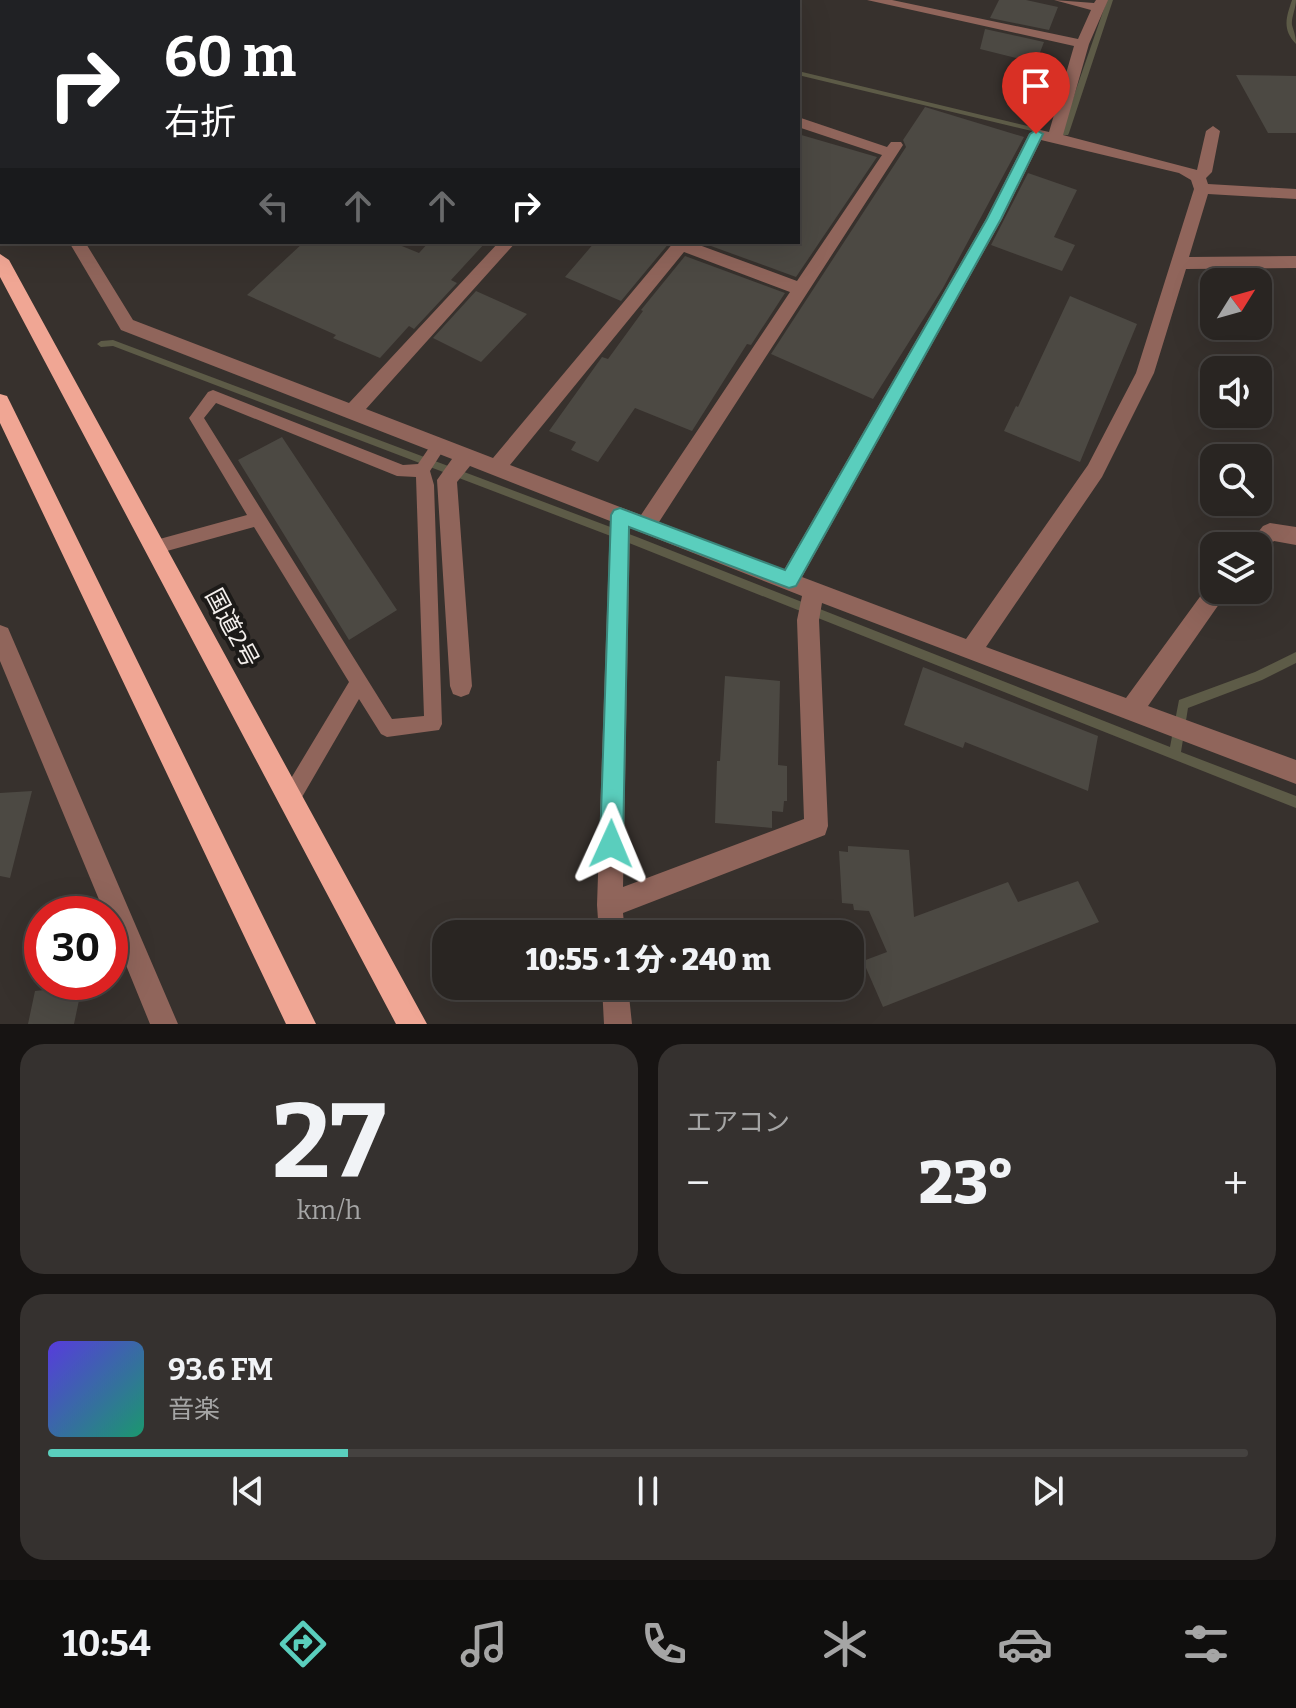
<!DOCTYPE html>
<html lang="ja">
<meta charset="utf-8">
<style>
body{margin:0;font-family:Bitter,"Noto Sans JP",serif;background:#35312f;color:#f1f3f6;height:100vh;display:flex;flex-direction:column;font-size:30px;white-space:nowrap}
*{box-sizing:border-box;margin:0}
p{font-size:26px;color:#a5a5a5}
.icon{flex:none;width:44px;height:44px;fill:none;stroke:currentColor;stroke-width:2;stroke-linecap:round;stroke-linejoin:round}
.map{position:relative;height:1024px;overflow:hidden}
.side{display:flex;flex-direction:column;gap:20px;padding:20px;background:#171413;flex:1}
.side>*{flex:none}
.banner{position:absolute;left:0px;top:0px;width:800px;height:244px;box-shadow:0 8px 32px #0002,0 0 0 2px #454240;background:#202124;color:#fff;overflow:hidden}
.needle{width:52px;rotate:53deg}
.tools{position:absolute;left:1200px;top:268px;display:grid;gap:16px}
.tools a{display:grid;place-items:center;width:72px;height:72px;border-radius:16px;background:#292522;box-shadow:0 8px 32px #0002,0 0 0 2px #454240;font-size:40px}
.speed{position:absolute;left:24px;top:896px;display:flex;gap:16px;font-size:40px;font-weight:700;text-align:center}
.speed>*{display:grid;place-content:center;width:104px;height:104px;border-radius:50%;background:#292522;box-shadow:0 8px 32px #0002,0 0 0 2px #454240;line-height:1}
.speed .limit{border:12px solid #d22;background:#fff;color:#111}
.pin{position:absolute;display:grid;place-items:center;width:68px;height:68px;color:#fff;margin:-82px -34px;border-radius:50% 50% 50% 0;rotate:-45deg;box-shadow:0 0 8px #0007}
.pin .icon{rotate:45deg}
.me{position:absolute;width:88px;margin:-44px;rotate:1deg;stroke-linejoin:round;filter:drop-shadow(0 0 6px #0008)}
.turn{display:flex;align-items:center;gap:28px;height:168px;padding:0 32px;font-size:36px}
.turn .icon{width:104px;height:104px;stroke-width:2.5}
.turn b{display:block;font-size:56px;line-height:68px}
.lanes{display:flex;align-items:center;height:76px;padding:0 32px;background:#0003;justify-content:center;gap:40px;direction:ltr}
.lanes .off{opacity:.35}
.big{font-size:60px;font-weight:800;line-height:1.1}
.side .widget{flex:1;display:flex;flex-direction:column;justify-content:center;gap:12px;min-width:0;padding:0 28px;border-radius:24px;background:#35312f}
.side .dial{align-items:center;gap:0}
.dial b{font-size:104px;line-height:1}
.song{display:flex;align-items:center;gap:24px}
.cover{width:96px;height:96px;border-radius:12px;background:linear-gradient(135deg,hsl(250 70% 55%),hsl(160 70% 35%))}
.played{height:8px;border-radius:4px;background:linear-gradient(90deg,#5acebd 25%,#454240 25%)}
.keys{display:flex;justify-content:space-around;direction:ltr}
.heat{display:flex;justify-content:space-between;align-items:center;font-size:44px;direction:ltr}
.side .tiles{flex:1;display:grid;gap:20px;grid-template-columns:1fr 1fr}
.widget:last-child{grid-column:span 2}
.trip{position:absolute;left:432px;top:920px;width:432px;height:80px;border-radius:24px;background:#292522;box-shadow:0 8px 32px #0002,0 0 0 2px #454240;font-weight:800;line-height:80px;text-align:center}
.dock{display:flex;height:128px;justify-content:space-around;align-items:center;background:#100f0e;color:#a5a5a5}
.dock .icon{width:56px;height:56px}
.dock .on{color:#5acebd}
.dock b{font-size:36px;color:#f1f3f6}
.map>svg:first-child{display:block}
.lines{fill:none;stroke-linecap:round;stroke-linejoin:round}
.stream{fill:#5d5b47;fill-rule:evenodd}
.building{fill:#4c4943}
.service{fill:#90655b;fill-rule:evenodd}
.minor{fill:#90655b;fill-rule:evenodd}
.trunk{fill:#f0a694;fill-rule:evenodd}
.route{fill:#5acebd;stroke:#3a867b;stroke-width:2}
.labels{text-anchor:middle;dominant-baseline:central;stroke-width:8;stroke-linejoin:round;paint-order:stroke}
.street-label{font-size:24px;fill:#f4f0ed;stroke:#1c1a18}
</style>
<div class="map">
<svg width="1296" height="1024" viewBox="0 0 1296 1024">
<rect width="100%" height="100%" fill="#37312d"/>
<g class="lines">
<path class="stream" d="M 467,0 L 482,0 L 485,2 L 470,2 Z
M 1107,0 L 1113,0 L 1069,133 L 1068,135 L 1062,135 L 1061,133 Z
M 1292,0 L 1296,0 C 1296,8 1291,18 1292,25 C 1294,32 1296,36 1296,44 C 1282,29 1286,18 1292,0 Z
M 798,71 L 1032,127 L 1036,129 L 1032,131 L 798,75 Z
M 113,340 L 637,537 L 1170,747 L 1179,700 L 1255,672 L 1296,652 L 1296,663 L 1262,680 L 1188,708 L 1181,752 L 1296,796 L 1296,808 L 629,543 L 113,346 L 101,347 L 97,344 L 101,341 Z"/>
</g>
<path class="building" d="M 999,0 L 1026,0 L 1058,7 L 1049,30 L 990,18 Z
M 985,29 L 1044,42 L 1036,63 L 980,49 Z
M 1236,75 L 1296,76 L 1296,133 L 1268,133 Z
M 925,107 L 1024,137 L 943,288 L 873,399 L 771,354 L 906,147 L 903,140 Z
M 798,134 L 877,157 L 796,277 L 700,242 L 798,242 Z
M 1028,173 L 1077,190 L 1054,237 L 1075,245 L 1062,271 L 991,245 Z
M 304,242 L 392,242 L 419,253 L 429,242 L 486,242 L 451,280 L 457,283 L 414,329 L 409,326 L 380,358 L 333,338 L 336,335 L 247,295 Z
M 595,242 L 670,242 L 621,301 L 565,277 Z
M 685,256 L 785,293 L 751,345 L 747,344 L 692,431 L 635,408 L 598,462 L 571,450 L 576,442 L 549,431 L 602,357 L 608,359 L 643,311 L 641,310 Z
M 476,291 L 527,314 L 481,362 L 433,338 Z
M 1070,296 L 1137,324 L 1080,462 L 1004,431 L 1016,406 L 1018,407 Z
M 282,437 L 397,610 L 349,640 L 238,460 Z
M 923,667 L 1098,736 L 1088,791 L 965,742 L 963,748 L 904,725 Z
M 725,676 L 780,681 L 778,765 L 787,766 L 787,801 L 784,801 L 783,812 L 772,811 L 772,828 L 715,823 L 717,761 L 720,761 Z
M 32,791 L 10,878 L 0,876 L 0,793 Z
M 848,846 L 909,850 L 914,917 L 1008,882 L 1018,902 L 1078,881 L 1099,922 L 883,1007 L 863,961 L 887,952 L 869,911 L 854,910 L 853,904 L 842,903 L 839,851 L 848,852 Z
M 82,986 L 74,1024 L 28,1024 L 35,991 Z"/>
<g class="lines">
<path class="service" d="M 213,390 L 403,465 L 418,464 L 433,442 L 438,440 L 446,446 L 430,471 L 434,485 L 442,724 L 439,730 L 387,737 L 381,734 L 359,699 L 298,804 L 291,807 L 284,804 L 281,797 L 284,790 L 349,682 L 254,527 L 156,554 L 150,552 L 148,547 L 150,542 L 156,540 L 247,515 L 189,418 L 208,392 ZM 216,403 L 397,476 L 416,477 L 424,716 L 392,719 L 204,418 Z"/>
<path class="minor" d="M 867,0 L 892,0 L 1078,39 L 1091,10 L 1054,0 L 1094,3 L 1096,0 L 1108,0 L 1089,44 L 1063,135 L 1197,170 L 1206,131 L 1213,126 L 1220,131 L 1212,172 L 1206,178 L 1208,184 L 1296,189 L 1296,199 L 1208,194 L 1189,257 L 1296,256 L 1296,268 L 1186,269 L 1154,373 L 1102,477 L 986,647 L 1126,698 L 1210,583 L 1214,582 L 1214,590 L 1228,590 L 1224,597 L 1148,706 L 1296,760 L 1296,784 L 822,603 L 819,620 L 828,826 L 825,835 L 623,913 L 625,934 L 599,934 L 597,905 L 610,521 L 470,466 L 457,482 L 472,686 L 469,694 L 461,697 L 453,694 L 450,686 L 437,480 L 452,459 L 121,330 L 69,242 L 85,242 L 133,320 L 349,403 L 499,242 L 516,242 L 366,409 L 493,458 L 674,242 L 691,242 L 797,281 L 882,155 L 798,127 L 798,117 L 887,147 L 891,142 L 901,142 L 903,145 L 659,522 L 784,570 L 986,219 L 1029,134 L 1036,129 L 1049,132 L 1074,46 ZM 1041,140 L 1179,173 L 1191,180 L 1194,189 L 1136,373 L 1088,465 L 966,639 L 802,577 L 1002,219 ZM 684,252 L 790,292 L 641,515 L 510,465 ZM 630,528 L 802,596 L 797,620 L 804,819 L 623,887 Z
M 0,48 L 2,48 L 0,58 Z
M 0,111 L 2,112 L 2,124 L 0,123 Z
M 1270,523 L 1296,527 L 1296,545 L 1274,541 L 1258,555 L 1258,546 L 1247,546 L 1263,526 Z
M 0,625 L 8,628 L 11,635 L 178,1024 L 150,1024 L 110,926 L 110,914 L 105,914 L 0,661 Z
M 602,986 L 628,986 L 632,1024 L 604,1024 Z"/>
<path class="trunk" d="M 0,254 L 9,260 L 427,1024 L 396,1024 L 0,277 Z
M 0,394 L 7,396 L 10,402 L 316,1024 L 286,1024 L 0,423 Z"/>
</g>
<path class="route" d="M 1036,130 L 1043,134 L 1001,219 L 796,586 L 789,588 L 629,527 L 623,844 L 619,852 L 611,856 L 604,852 L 600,844 L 611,515 L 614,510 L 620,508 L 785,570 L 987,219 L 1030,134 Z"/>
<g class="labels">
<g class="street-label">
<text transform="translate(232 628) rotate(62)">国道2号</text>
</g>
</g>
</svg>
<div class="tools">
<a><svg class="needle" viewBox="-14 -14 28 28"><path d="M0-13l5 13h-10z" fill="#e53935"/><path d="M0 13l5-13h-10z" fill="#a5a5a5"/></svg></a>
<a><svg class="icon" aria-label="sound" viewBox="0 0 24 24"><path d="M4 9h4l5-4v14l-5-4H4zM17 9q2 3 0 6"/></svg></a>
<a><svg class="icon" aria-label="search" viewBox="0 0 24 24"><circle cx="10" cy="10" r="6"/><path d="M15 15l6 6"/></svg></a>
<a><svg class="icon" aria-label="layers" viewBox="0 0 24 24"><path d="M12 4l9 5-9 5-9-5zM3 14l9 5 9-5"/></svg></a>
</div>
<div class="speed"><div class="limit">30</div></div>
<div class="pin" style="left:1036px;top:134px;background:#d93025"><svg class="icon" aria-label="arrive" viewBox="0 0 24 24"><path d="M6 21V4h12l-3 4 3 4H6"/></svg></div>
<svg class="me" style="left:611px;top:844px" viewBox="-20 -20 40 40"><path d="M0-17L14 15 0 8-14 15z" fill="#5acebd" stroke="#fff" stroke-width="4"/></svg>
<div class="trip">10:55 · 1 分 · 240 m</div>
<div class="banner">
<div class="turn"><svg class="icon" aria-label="right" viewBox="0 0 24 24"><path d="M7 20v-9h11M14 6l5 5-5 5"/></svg><div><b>60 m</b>右折</div></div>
<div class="lanes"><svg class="icon off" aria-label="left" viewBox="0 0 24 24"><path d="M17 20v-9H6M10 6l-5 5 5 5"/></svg><svg class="icon off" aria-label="ahead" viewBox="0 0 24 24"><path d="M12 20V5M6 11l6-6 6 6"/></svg><svg class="icon off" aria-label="ahead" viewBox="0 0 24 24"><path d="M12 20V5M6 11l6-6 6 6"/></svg><svg class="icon" aria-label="right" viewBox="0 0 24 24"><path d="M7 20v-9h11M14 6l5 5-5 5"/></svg></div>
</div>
</div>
<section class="side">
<div class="tiles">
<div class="widget dial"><b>27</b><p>km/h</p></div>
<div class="widget"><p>エアコン</p>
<div class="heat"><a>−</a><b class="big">23°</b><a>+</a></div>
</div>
<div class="widget">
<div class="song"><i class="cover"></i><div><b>93.6 FM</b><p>音楽</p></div></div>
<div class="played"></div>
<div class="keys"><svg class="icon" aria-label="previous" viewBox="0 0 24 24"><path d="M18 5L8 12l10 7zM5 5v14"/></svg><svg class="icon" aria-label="pause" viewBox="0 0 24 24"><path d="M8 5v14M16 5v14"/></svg><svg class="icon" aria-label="next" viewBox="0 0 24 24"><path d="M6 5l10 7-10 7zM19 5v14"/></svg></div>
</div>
</div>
</section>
<nav class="dock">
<b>10:54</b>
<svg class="icon on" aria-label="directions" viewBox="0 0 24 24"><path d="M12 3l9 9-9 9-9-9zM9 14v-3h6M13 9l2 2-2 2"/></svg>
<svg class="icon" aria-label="music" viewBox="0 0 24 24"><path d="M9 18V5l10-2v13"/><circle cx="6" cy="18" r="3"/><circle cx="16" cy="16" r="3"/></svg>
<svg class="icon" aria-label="phone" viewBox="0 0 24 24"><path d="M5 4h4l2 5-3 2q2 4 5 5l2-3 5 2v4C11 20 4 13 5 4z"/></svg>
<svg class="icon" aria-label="climate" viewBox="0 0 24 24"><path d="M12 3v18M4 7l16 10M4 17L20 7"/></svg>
<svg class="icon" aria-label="car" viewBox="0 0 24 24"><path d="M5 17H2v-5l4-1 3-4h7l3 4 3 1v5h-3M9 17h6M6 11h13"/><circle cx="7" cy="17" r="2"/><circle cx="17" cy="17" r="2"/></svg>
<svg class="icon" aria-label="filters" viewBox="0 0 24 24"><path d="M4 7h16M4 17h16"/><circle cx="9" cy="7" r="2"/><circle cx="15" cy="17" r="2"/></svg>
</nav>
